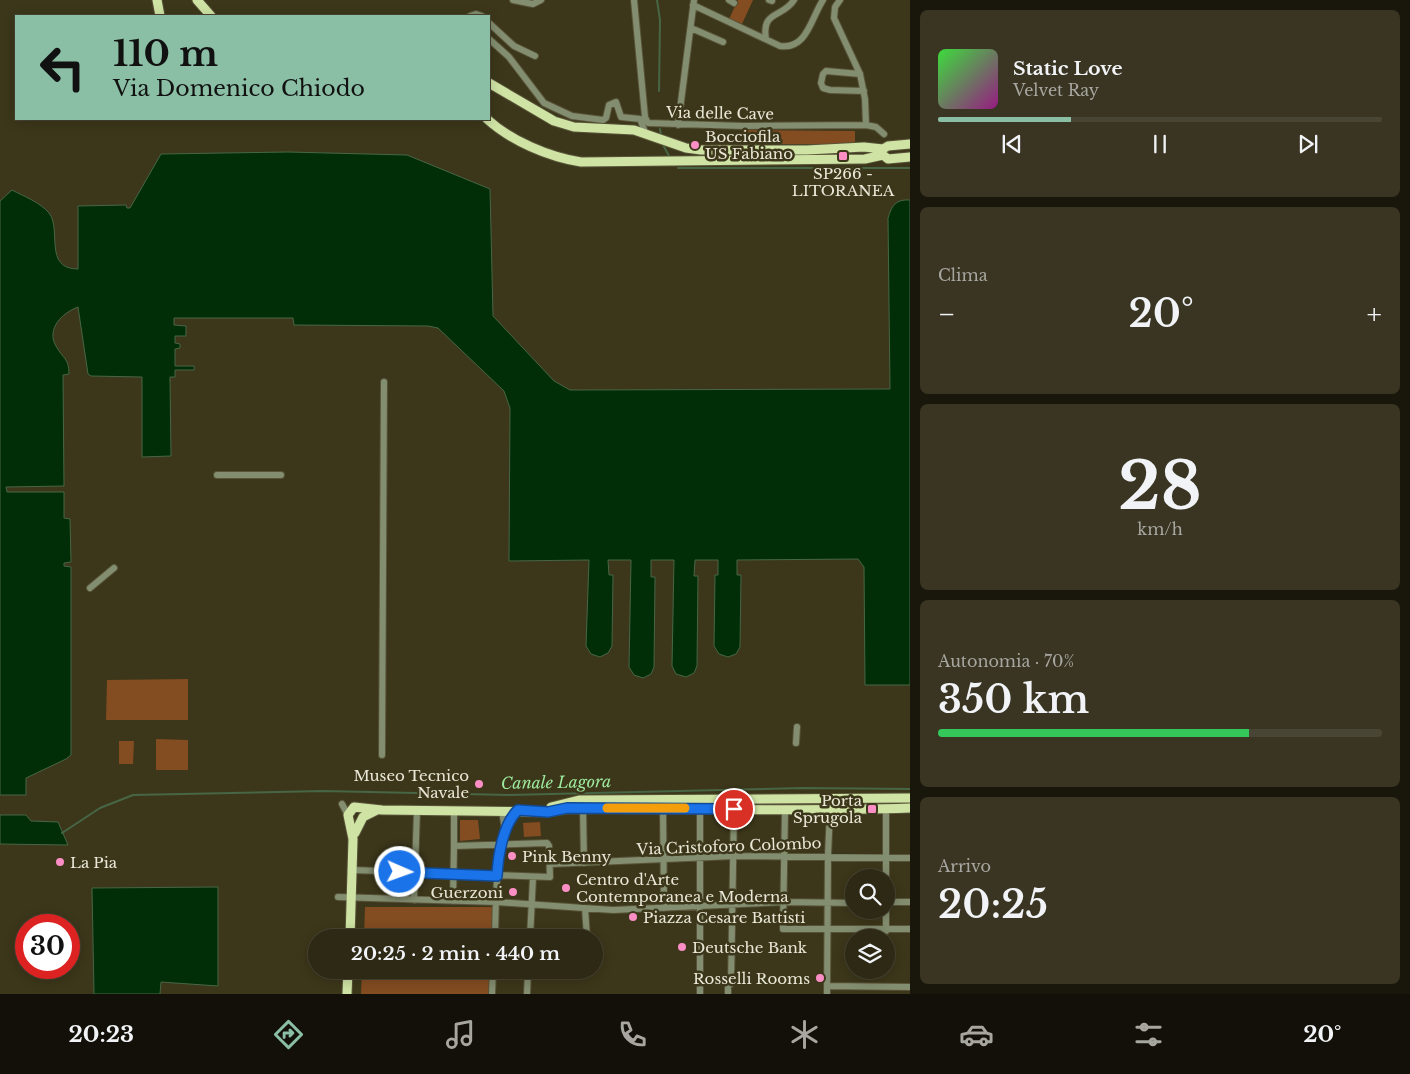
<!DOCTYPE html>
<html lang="it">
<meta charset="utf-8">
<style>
body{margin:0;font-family:"Libre Baskerville",serif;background:#393522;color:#f1f3f6;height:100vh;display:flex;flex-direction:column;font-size:19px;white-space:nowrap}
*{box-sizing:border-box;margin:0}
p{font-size:16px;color:#a7a6a0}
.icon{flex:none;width:28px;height:28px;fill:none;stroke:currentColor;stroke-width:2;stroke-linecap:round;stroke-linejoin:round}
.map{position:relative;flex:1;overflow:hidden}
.drawer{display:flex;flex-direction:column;gap:10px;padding:10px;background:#19170b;width:500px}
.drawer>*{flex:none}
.hud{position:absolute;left:15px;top:15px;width:475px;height:105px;border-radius:0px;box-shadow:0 2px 12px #0003,0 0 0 1px #484534;background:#8abfa5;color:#111;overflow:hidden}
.controls{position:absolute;left:845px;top:869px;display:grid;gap:10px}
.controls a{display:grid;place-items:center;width:50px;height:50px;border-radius:50%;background:#2d2914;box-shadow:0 2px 12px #0003,0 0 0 1px #484534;font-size:25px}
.speed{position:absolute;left:15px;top:914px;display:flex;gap:10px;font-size:25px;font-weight:700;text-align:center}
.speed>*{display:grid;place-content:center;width:65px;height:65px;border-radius:50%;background:#2d2914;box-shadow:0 2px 12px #0003,0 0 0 1px #484534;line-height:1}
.speed .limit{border:8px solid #d22;background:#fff;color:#111}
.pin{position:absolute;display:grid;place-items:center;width:42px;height:42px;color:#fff;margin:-21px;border:2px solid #fff;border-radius:50%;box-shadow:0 1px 5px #0007}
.me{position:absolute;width:55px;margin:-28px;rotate:92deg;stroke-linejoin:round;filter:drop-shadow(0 0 4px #0008)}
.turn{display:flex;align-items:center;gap:18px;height:105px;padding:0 15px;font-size:22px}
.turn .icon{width:65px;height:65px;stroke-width:2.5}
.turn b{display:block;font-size:35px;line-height:42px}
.big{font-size:38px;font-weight:600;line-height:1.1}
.drawer .widget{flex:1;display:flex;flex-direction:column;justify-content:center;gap:8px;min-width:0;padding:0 18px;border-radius:8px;background:#393522}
.drawer .dial{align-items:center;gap:0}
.dial b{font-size:65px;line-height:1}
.song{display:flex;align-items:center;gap:15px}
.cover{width:60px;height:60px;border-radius:8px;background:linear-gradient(135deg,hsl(120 70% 55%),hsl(310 70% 35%))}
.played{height:5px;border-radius:2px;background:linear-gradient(90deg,#8abfa5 30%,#484534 30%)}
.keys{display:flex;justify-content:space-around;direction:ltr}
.heat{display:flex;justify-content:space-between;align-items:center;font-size:28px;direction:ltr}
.charge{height:8px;border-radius:4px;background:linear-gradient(90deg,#34c759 70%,#484534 0)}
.trip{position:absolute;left:308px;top:929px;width:295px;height:50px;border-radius:25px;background:#2d2914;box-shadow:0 2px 12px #0003,0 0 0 1px #484534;font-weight:600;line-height:50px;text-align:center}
.tabs{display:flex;height:80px;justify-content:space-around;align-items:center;background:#121008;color:#a7a6a0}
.tabs .icon{width:35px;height:35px}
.tabs .on{color:#8abfa5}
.tabs b{font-size:22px;color:#f1f3f6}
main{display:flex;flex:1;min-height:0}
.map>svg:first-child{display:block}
.green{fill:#834c21}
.water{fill:#022e07;stroke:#476645}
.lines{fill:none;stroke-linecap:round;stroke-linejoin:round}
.stream{stroke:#476645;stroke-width:2}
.minor-casing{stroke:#585338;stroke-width:8}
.major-casing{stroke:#585338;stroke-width:11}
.minor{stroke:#838d6f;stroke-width:6}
.major{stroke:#cfe3a4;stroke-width:9}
.route-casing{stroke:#114b97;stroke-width:12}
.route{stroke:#1a73e8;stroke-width:9}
.slow{stroke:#f59e0b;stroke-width:9}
.poi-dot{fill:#fb8fc5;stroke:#3c371a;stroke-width:2}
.labels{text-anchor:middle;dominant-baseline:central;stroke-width:5;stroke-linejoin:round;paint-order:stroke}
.street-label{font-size:15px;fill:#e9e7d6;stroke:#3c371a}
.poi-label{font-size:15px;fill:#e9e7d6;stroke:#3c371a;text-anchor:start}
.water-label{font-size:16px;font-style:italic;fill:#9deb9e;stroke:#3c371a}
</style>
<main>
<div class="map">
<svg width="910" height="994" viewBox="0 0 910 994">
<rect width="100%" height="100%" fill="#3c371a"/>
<path class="green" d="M 738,0 L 753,0 L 742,24 L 729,19 Z
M 743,130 L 855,131 L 855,144 L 743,144 Z
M 188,679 L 188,720 L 106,720 L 107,680 Z
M 156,739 L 188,740 L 188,770 L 156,770 Z
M 119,741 L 134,741 L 133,764 L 119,764 Z
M 460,820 L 478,820 L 480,839 L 460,841 Z
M 540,822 L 541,836 L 524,837 L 523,823 Z
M 365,907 L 492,907 L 492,937 L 364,937 Z
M 362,970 L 490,970 L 489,994 L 361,994 Z"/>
<path class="water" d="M 288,152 L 407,155 L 490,189 L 493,316 L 554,381 L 570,390 L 890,389 L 888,218 C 892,205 896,199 910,200 L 910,685 L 865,685 L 864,567 L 858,559 L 737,560 L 737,575 L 741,575 L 740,647 L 736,654 L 728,657 L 719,654 L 714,646 L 715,575 L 718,575 L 718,560 L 695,560 L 694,576 L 698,576 L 697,666 L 694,673 L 686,677 L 676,674 L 672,666 L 674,560 L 651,560 L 651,577 L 655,577 L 654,667 L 651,674 L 643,678 L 634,675 L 629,667 L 631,560 L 608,560 L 609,575 L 613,575 L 612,646 L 608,653 L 600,657 L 591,654 L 586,646 L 589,560 L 509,561 L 510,408 L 504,391 L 438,328 L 428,326 L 294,325 L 293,318 L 174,318 L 174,325 L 186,326 L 186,336 L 175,336 L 175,343 L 180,344 L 180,348 L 175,349 L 175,366 L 194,366 L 194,370 L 175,370 L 175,377 L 170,377 L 171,456 L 142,457 L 142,377 L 91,376 L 88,374 L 78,307 C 62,313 46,329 56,346 C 63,359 69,358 69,374 L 63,375 L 64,486 L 6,487 L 7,492 L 64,492 L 64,518 L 70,519 L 71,562 L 64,563 L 64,566 L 71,567 L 71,755 L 66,759 L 26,778 L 26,795 L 0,795 L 0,201 L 12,190 C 23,196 40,202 49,213 C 62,229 43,269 78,269 L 78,206 L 126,205 L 127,208 L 130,208 L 161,154 Z
M 0,815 L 26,815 L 31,821 L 58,822 L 68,845 L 0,844 Z
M 218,887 L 218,986 L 161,982 L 160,994 L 94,994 L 92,888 Z"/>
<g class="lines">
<path class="stream" d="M 657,0 L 660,20 L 659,91
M 660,129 L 661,136
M 662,143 L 669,156
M 678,168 L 910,168
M 62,833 L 100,808 L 133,795 L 323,791 L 509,795 L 803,788 L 910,789"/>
<g class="minor-casing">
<path id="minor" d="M 513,0 L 533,4 L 541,0
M 634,0 L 645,117 L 648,123 L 744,126 L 866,125 L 876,127 L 884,134
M 729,0 L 734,3
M 769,0 L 772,1
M 840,0 L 835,7 L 834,18 L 860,74 L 865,99 L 866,125
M 693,5 L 780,46 C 807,50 811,18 823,0
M 470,16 L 476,14 L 482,16
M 489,23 L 514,46 L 535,56
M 691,28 L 723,42
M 489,39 L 509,57 L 544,103 L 572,116 L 603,120 L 606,118 L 609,105 L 616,102 L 621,117 L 640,119 L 645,132
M 766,39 C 761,10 783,18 794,0
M 860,74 L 826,71 L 823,74 L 821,83 L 823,88 L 830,90 L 864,91
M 678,125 L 694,0
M 217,475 L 281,475
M 90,588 L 114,568
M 796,743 L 797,727
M 382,755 L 384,382
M 822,799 L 830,811 L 828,855 L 827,994
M 342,804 L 348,815
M 583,808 L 584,863
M 663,808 L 664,908
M 700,808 L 700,994
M 886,809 L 886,878
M 502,810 L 505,831
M 785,810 L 783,929 L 910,929
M 550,864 L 734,856 L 910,858
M 352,870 L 550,877 L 549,846 L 547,843 L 454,846 L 454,810
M 338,897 L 497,902 L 613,910 L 783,902 L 854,903
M 414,900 L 417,810
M 453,901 L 454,846
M 886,902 L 910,902
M 585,908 L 587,938
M 886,931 L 886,910
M 495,938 C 496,908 494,830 517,811
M 530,938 L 533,877
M 827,986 L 910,987
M 492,994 L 493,970
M 527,994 L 528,970
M 728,994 L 728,986 L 731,984 L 734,809"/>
</g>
<g class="major-casing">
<path id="major" d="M 157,0 L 160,16
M 197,0 L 211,16
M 489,83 L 554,121 L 574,127 L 634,130 L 686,148 L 701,150 L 807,150 L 864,147 L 883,149
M 487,119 C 511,141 549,157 581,162 L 865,159 L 883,155
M 883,149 L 888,146 L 910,144
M 883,155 L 888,159 L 910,157
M 551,807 L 579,800 L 910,798
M 355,833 L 363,817 L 377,810
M 350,938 L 353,839 L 348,815 L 354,807 L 382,810 L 548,812 L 567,809 C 681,808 796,812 910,808
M 347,994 L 348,970"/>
</g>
<use href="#minor" class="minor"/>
<use href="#major" class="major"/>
</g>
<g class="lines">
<g class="route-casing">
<path id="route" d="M 400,872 L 497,876 C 498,856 503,824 518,810 L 548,812 L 567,808 L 734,809"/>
</g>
<use href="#route" class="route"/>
<path class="slow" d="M 607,808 L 685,808"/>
</g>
<g class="poi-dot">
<circle cx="695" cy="145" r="5"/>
<rect x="838" y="151" width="10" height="10" rx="2.5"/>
<circle cx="479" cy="784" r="5"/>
<rect x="867" y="804" width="10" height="10" rx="2.5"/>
<circle cx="512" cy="856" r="5"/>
<circle cx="60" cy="862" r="5"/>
<circle cx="566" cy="888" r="5"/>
<circle cx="513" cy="892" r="5"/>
<circle cx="633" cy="917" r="5"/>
<circle cx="682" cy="947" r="5"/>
<circle cx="820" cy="978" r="5"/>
</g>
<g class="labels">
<g class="street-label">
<text transform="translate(720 113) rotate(1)">Via delle Cave</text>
<text transform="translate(729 846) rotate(-2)">Via Cristoforo Colombo</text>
</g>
<g class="poi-label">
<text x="705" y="136">Bocciofila<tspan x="705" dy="17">US Fabiano</tspan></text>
<text x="843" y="173" text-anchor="middle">SP266 -<tspan x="843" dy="17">LITORANEA</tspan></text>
<text x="469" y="775" text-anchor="end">Museo Tecnico<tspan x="469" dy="17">Navale</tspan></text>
<text x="862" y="800" text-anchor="end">Porta<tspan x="862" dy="17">Sprugola</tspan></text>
<text x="522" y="856">Pink Benny</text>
<text x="70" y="862">La Pia</text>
<text x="576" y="879">Centro d'Arte<tspan x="576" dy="17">Contemporanea e Moderna</tspan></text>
<text x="503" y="892" text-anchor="end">Guerzoni</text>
<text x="643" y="917">Piazza Cesare Battisti</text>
<text x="692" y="947">Deutsche Bank</text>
<text x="810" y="978" text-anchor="end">Rosselli Rooms</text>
</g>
<g class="water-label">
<text transform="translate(556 782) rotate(-1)">Canale Lagora</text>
</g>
</g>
</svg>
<div class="controls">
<a><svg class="icon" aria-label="search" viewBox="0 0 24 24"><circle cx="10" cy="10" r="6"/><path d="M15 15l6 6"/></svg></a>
<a><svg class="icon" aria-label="layers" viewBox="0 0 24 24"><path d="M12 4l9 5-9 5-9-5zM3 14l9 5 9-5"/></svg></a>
</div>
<div class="speed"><div class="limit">30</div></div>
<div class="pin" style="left:734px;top:809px;background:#d93025"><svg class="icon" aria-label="arrive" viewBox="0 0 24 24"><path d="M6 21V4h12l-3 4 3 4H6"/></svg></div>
<svg class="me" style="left:400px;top:872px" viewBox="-20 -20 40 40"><circle r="17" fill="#1a73e8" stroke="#fff" stroke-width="3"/><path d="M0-11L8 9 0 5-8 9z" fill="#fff"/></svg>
<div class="trip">20:25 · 2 min · 440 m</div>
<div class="hud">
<div class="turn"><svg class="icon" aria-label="left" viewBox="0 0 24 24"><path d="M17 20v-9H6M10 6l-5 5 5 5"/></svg><div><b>110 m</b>Via Domenico Chiodo</div></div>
</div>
</div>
<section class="drawer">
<div class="widget">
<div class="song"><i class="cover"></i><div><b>Static Love</b><p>Velvet Ray</p></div></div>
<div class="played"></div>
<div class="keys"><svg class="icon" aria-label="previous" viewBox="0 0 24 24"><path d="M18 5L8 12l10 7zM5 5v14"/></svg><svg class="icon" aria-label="pause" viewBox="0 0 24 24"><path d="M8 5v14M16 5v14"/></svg><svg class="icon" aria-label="next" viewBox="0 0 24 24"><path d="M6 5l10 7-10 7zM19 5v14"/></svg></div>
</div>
<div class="widget"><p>Clima</p>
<div class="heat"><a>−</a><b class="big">20°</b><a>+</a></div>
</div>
<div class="widget dial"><b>28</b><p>km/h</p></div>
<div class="widget"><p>Autonomia · 70%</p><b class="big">350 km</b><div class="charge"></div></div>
<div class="widget"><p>Arrivo</p><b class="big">20:25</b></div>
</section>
</main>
<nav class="tabs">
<b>20:23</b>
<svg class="icon on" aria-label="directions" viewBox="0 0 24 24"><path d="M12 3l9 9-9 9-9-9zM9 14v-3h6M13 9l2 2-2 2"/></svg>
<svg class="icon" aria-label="music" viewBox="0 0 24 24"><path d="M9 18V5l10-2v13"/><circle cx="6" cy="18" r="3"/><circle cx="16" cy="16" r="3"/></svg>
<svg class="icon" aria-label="phone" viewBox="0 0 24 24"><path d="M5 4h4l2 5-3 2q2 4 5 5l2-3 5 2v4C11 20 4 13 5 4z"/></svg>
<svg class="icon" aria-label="climate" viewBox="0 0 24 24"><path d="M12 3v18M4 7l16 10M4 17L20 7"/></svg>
<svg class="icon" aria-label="car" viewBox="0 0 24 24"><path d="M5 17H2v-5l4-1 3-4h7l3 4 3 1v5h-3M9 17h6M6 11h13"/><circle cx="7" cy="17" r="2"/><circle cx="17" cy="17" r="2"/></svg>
<svg class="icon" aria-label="filters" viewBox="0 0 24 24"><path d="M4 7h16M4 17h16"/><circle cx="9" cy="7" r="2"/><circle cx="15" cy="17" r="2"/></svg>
<b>20°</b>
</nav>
